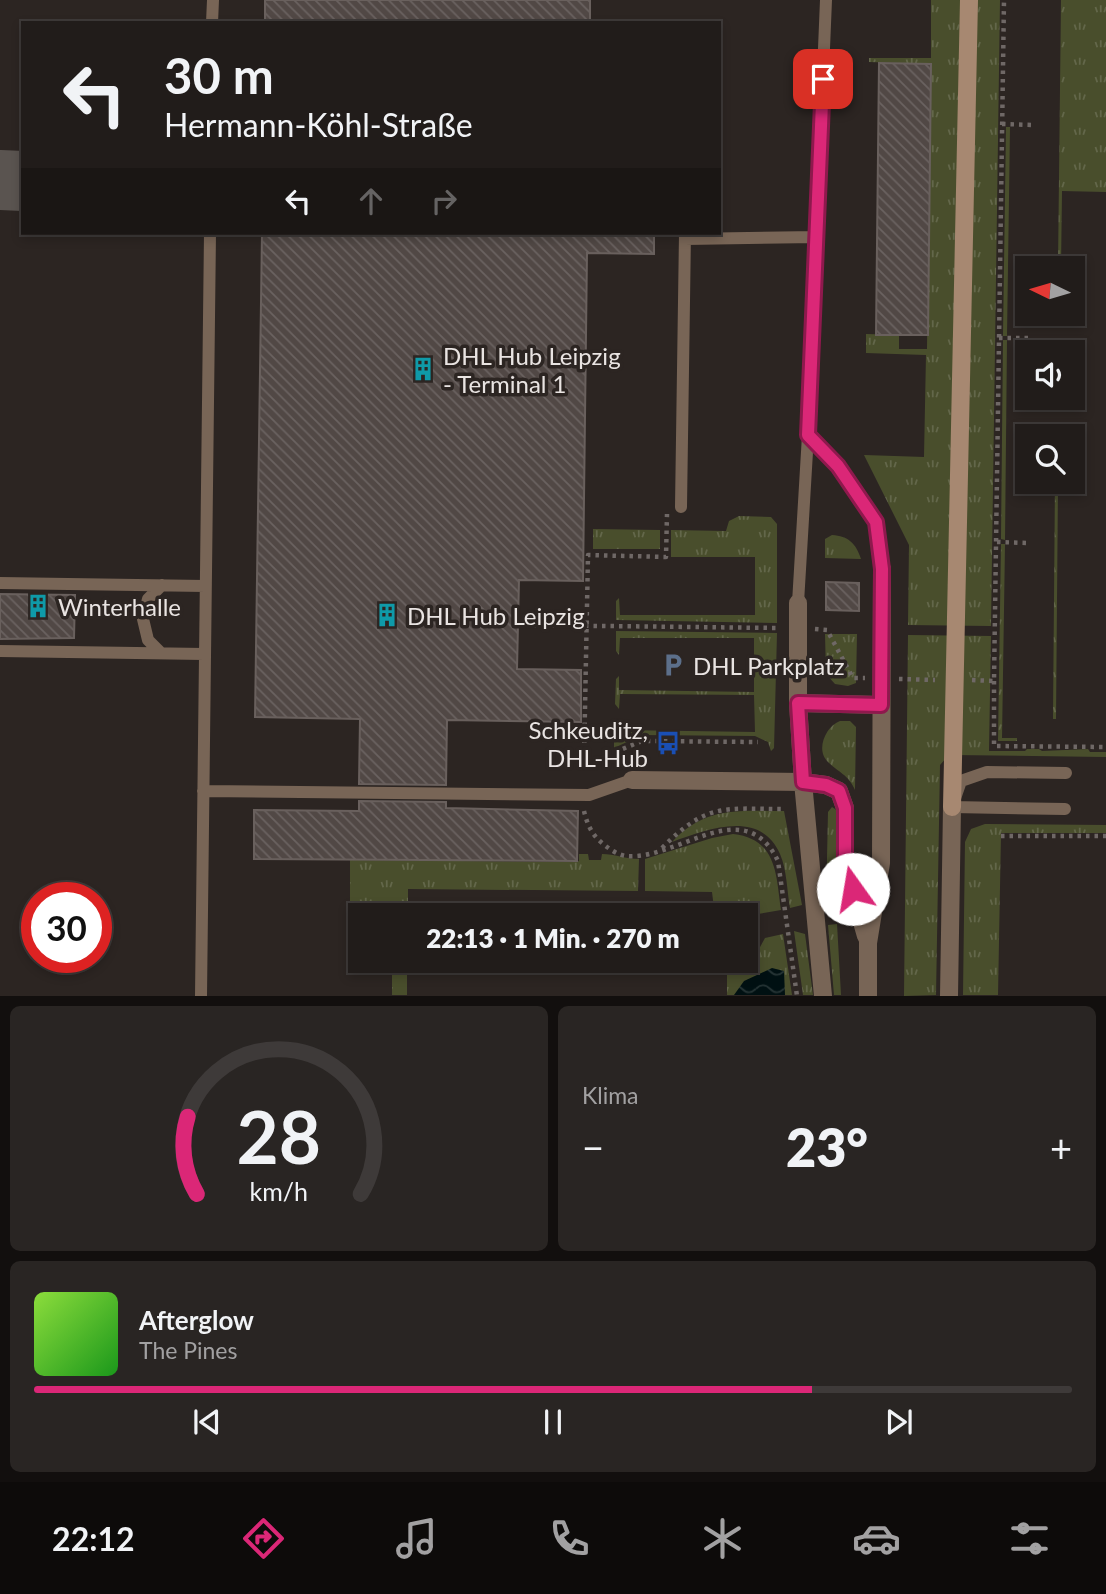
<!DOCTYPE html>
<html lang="de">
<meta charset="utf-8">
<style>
body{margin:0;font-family:Lato,sans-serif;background:#292523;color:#f1f3f6;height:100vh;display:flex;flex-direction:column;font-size:26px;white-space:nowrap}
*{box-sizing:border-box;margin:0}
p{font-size:23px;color:#a2a1a2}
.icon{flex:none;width:38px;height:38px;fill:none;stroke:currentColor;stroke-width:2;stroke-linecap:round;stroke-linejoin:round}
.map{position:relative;height:996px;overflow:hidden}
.details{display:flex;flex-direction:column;gap:10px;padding:10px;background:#120f0e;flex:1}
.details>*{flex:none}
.banner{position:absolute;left:21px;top:21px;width:700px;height:214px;border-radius:0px;box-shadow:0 4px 10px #0003,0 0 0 2px #3e3a39;background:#211c1a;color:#f1f3f6;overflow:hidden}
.needle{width:46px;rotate:275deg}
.tools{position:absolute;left:1015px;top:256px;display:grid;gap:14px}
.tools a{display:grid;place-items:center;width:70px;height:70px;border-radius:0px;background:#211c1a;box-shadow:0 4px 10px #0003,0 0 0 2px #3e3a39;font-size:35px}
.speed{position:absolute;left:21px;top:882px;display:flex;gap:14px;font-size:35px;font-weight:700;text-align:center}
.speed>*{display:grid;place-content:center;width:91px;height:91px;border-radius:50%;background:#211c1a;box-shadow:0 4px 10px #0003,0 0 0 2px #3e3a39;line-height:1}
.speed .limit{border:10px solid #d22;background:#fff;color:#111}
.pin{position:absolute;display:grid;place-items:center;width:60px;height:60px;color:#fff;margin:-30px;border-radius:14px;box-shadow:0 4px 10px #0006}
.me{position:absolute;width:77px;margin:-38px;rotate:347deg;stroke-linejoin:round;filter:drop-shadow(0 0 5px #0008)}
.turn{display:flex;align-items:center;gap:24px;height:147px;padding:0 28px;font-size:32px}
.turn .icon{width:91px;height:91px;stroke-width:2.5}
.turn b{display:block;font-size:49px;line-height:60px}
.lanes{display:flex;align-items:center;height:66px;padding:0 28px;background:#0003;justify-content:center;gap:35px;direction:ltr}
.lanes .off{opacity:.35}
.big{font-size:52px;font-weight:800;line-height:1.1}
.details .card{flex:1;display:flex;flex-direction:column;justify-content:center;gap:10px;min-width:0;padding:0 24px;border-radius:10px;background:#292523}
.details .dial{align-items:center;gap:0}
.dial svg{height:182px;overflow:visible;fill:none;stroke:#3e3a39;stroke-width:7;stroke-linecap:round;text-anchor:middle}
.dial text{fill:#f1f3f6;stroke:none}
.song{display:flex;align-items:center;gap:21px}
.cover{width:84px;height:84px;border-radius:10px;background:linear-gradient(135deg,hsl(90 70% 55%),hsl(120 70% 35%))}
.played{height:7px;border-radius:4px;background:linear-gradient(90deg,#db2777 75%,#3e3a39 75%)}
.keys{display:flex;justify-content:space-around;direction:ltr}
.heat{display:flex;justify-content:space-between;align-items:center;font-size:38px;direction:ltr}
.details .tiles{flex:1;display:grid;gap:10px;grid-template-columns:1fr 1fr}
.card:last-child{grid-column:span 2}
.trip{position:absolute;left:348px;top:903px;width:410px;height:70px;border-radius:0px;background:#211c1a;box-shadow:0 4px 10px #0003,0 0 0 2px #3e3a39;font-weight:800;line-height:70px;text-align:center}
.dock{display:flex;height:112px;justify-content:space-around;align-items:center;background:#0d0b0a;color:#a2a1a2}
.dock .icon{width:49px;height:49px}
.dock .current{color:#db2777}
.dock b{font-size:32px;color:#f1f3f6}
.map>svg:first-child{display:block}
.grass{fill:url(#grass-tufts)}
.water{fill:url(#water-waves)}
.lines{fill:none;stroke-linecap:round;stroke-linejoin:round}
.taxiway{stroke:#5a5450;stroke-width:60}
.building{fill:url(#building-back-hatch);stroke:#69605d;stroke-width:2}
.path{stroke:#6f6866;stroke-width:4.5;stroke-dasharray:3.5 5;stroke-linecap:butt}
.lane{stroke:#786556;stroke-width:12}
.street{stroke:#786556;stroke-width:18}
.secondary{stroke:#a78871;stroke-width:18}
.route-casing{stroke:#8e194d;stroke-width:18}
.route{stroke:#db2777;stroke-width:12}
.labels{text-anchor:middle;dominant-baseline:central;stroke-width:7;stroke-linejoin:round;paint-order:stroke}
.poi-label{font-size:24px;fill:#e9e4e2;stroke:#2c2522;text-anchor:start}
</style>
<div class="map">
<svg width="1106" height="996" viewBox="0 0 1106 996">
<defs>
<pattern id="grass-tufts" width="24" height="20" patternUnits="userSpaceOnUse" patternTransform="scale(1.75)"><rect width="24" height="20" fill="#494e2c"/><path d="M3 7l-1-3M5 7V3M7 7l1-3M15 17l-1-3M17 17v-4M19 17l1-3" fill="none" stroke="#63674a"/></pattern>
<pattern id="water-waves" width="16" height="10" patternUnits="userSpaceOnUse" patternTransform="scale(1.75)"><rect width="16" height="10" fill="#001012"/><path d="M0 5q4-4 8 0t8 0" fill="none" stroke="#253334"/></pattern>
<pattern id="building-back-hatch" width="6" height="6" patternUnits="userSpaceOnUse" patternTransform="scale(1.75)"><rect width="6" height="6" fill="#514845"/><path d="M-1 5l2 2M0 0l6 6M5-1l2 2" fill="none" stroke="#6a6260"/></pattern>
</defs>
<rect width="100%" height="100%" fill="#2c2522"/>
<path class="grass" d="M 931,0 L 1000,0 L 991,626 L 908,625 L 909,545 L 864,455 L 924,457 L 926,355 L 866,353 L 866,334 L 899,335 L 899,349 L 927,349 L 931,64 L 869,62 L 869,58 L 931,58 Z
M 1061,0 L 1106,0 L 1106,192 L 1062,191 L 1061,268 L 1058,268 Z
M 1006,127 L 1010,127 L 1007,336 L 1003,336 Z
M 1003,340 L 1007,340 L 1005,540 L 1001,539 Z
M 1055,481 L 1058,481 L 1056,719 L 1053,719 Z
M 739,516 L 771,517 L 777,524 L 777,623 L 616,620 L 616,601 L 619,598 L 620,615 L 755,615 L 755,557 L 671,557 L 671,530 L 726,531 L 729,521 Z
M 593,529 L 660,530 L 660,549 L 593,549 Z
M 832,535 C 848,536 856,543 861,559 L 825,558 L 825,539 Z
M 1001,544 L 1005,544 L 1002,738 L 1017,738 L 1017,741 L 998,741 Z
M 616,631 L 777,633 L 774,748 L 771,751 L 768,742 L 755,736 L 642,735 L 614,748 L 614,736 L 619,736 L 619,730 L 755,732 L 754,695 L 620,694 L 619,709 L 615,704 L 616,679 L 619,676 L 619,690 L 754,692 L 754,638 L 620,638 L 619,655 L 616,651 Z
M 825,634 L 857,634 L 856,683 L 848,686 L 835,684 L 826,674 Z
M 908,635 L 991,636 L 989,751 L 1025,751 L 1027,749 L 1039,749 L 1042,751 L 1088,749 L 1090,752 L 1106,752 L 1106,757 L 954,755 L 947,757 L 940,765 L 936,995 L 904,996 Z
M 840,721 L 850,721 L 856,727 L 855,790 C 849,775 838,772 828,762 C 815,750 826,726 840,721 Z
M 832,807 L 838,811 L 837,909 L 827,909 L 826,905 L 828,812 Z
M 784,811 L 802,905 L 790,908 C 787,891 787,870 780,854 C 760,808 706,830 672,842 C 705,806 740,811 784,811 Z
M 985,824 L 1106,825 L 1106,833 L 1001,833 L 998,995 L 963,995 L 965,842 L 971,829 Z
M 733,834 C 777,839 776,874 781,910 L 758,914 L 714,908 L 712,892 L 645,891 L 645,859 L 712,838 Z
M 579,854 L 588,854 L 589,860 L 601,860 L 602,854 C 614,854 626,859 639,859 L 638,891 L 408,889 L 408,915 L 392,915 L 392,902 L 350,903 L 350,860 L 575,862 L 579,861 Z
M 837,924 L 841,995 L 834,995 L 828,925 Z
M 794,931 L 805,934 L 813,995 L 803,995 Z
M 783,934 L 792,995 L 727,995 L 727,969 L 739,968 L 759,949 L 765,938 Z
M 392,961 L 407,961 L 407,995 L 392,995 Z"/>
<path class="water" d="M 772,968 L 784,971 L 785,995 L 734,995 L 744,981 Z"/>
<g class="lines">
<path class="taxiway" d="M 0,180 L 23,181"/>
</g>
<path class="building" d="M 265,0 L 590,0 L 590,23 L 265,23 Z
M 879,63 L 931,64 L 928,335 L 876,335 Z
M 262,233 L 654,233 L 654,254 L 587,253 L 583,581 L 519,580 L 517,669 L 581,670 L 581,722 L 447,720 L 446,785 L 359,784 L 360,719 L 255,717 Z
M 826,582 L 859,583 L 859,611 L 826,610 Z
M 0,594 L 75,595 L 74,638 L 0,639 Z
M 359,801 L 446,802 L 446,808 L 578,811 L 577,861 L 254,859 L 254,810 L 359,811 Z"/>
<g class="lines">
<path class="path" d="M 1002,124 L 1034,125
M 999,338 L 1031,338
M 997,542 L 1029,543
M 517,625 L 778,628
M 815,629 L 827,630 L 853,678 L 865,678
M 899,679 L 935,680
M 972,680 L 994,681 L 1004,0
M 994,681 L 994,746 L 1106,747
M 615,752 L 642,741 L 758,742
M 584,760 L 588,555 L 666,557 L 667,514
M 584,811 C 587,824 592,835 602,843 C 609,849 618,855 626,856 C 677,861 744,791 778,861 L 797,996
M 1001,836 L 1106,836
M 662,848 C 708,802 723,809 784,809"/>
<path class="lane" d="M 826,0 L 808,435 L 838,466 L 876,522 L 882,569
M 212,23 L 213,0
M 685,239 L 816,237
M 681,507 L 685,233
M 0,583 L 205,586
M 798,603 L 808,435
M 0,651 L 204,654
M 161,653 L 148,640 L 143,619 L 148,599 L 162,585
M 203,791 L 589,795 L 632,780
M 1065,809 L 952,807 L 961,781 L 987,772 L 1066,773
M 201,996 L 210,233"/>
<path class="street" d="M 798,603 L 798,703 L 803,782 L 823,996
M 798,703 L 881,705
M 632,780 L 803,782 L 826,785 L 839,791 L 845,808 L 845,863 L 866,936
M 868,996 L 868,943 L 881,863 L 882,569
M 949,996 L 952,807"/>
<path class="secondary" d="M 952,807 L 969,0"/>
</g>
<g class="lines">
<g class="route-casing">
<path id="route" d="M 823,79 L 808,435 L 838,466 L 876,522 L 882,569 L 881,705 L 798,703 L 803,782 L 826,785 L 839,791 L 845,808 L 845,863 L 853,889"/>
</g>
<use href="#route" class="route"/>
</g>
<defs>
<g id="building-bare" transform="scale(1.89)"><path d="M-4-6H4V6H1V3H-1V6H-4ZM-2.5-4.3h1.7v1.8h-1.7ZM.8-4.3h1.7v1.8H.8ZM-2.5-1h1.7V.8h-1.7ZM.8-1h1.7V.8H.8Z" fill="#0f9aa8" stroke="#2c2522" stroke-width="2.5" paint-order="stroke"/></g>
<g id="parking-bare" transform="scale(1.89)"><path d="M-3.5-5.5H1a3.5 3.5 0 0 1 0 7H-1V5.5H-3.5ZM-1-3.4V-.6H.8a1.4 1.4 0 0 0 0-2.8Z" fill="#5c6f8a" stroke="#2c2522" stroke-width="2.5" paint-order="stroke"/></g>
<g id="bus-bare" transform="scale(1.89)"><path d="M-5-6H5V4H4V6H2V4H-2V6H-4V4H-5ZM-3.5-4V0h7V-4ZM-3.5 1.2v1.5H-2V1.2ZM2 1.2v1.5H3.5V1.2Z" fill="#1a4fb4" stroke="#2c2522" stroke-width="2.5" paint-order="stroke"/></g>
</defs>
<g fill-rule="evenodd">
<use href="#building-bare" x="423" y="369"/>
<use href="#building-bare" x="38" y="606"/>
<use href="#building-bare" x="387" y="615"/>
<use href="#parking-bare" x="673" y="665"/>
<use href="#bus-bare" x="668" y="743"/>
</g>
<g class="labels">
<g class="poi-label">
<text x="443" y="355">DHL Hub Leipzig<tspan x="443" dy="28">- Terminal 1</tspan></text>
<text x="58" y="606">Winterhalle</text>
<text x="407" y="615">DHL Hub Leipzig</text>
<text x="693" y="665">DHL Parkplatz</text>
<text x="648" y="729" text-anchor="end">Schkeuditz,<tspan x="648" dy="28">DHL-Hub</tspan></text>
</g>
</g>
</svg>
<div class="tools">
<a><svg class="needle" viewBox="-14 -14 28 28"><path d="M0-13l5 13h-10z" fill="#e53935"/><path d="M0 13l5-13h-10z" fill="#a2a1a2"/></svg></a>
<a><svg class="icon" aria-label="sound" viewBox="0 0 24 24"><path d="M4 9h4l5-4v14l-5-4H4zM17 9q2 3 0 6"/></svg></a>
<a><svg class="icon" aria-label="search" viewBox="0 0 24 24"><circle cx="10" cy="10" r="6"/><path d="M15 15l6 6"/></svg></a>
</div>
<div class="speed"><div class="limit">30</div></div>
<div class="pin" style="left:823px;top:79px;background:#d93025"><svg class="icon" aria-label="arrive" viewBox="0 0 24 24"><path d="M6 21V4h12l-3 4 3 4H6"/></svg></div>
<svg class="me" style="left:853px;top:889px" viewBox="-20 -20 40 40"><circle r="19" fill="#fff"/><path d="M0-13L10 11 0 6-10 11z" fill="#db2777"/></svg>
<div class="trip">22:13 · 1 Min. · 270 m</div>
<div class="banner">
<div class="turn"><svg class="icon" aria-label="left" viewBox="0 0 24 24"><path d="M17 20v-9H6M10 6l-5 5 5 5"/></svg><div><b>30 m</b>Hermann-Köhl-Straße</div></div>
<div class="lanes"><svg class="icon" aria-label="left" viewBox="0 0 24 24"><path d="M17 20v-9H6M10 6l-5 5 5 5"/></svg><svg class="icon off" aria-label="ahead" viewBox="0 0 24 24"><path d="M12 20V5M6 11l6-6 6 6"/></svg><svg class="icon off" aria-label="right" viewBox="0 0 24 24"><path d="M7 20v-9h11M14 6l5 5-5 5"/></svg></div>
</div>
</div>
<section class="details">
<div class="tiles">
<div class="card dial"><svg viewBox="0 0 100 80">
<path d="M14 69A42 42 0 1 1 86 69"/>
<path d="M14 69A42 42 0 0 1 10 35" stroke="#db2777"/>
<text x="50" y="56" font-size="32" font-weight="700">28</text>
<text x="50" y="72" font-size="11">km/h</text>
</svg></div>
<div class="card"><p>Klima</p>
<div class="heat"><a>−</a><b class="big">23°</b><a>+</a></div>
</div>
<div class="card">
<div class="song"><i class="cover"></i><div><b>Afterglow</b><p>The Pines</p></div></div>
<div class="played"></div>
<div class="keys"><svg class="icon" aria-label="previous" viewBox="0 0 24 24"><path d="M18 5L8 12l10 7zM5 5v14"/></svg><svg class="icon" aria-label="pause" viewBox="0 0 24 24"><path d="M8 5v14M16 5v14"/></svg><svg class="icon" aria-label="next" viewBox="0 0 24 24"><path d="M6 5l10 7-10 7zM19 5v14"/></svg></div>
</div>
</div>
</section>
<nav class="dock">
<b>22:12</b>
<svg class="icon current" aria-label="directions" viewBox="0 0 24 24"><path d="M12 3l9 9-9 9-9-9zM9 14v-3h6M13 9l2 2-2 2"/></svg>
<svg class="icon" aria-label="music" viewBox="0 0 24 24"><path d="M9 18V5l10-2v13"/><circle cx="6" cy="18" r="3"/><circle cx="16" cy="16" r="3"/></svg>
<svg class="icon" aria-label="phone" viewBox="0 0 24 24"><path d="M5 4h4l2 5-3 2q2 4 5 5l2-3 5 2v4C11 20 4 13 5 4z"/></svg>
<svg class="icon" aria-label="climate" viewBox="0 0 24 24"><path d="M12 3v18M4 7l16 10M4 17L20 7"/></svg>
<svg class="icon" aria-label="car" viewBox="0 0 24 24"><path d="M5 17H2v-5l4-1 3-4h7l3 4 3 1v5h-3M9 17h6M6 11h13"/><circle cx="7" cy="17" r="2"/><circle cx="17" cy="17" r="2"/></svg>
<svg class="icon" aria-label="filters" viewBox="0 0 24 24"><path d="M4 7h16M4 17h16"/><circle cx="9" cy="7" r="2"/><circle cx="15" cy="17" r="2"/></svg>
</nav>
